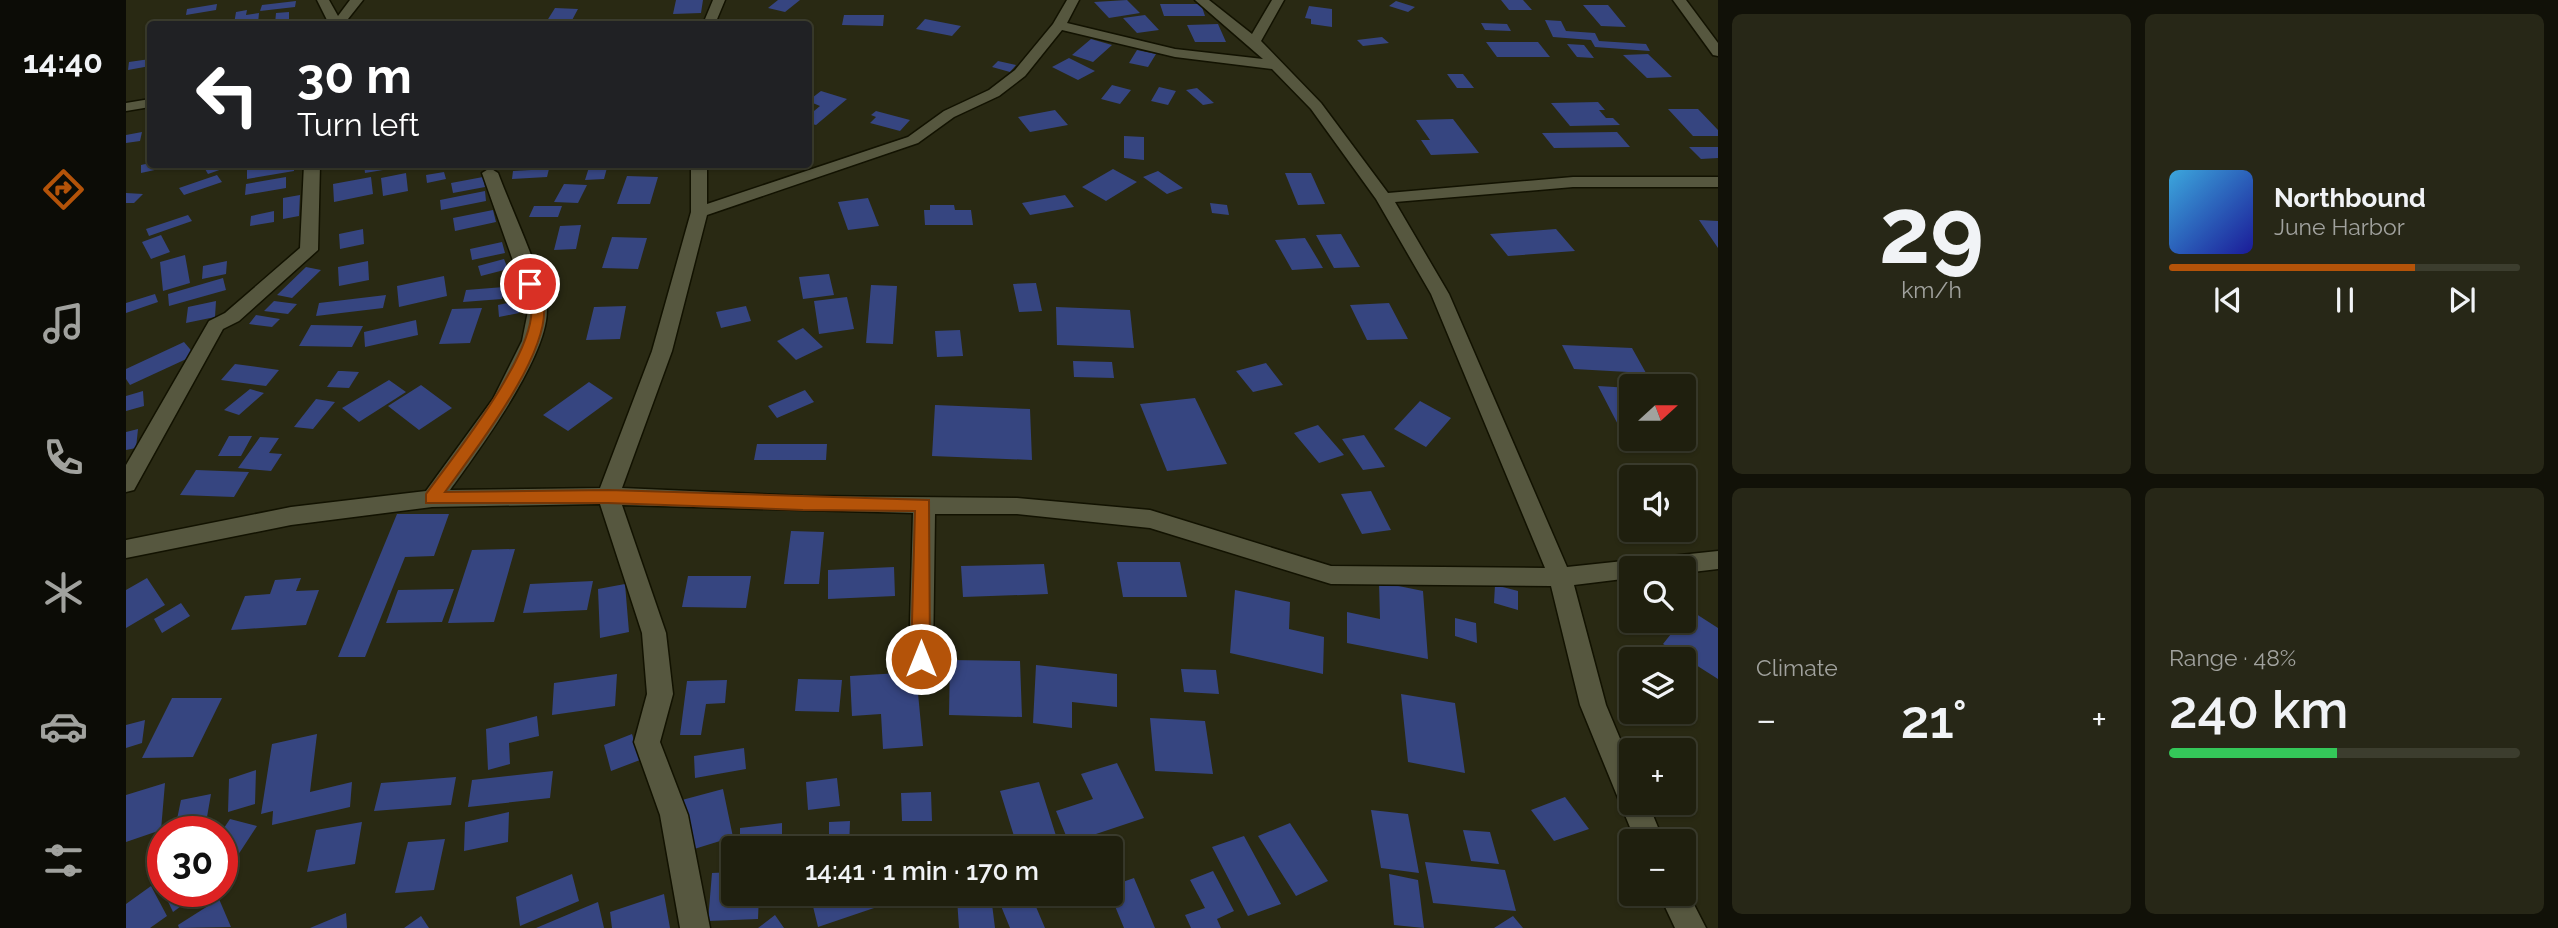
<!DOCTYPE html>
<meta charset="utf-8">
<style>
body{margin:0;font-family:Raleway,sans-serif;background:#272717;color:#f1f3f6;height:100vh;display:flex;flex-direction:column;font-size:26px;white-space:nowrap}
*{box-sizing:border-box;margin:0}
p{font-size:23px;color:#a1a29e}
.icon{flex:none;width:38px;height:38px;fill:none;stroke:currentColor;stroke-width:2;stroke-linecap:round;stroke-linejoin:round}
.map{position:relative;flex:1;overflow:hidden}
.panel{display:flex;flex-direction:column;gap:14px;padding:14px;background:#111108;width:840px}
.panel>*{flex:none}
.banner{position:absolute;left:21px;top:21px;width:665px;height:147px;border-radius:7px;box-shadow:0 2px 5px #0004,0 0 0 2px #3c3d2e;background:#202124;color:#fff;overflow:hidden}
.needle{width:46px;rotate:69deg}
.tools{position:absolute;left:1493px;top:374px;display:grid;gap:14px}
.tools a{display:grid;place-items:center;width:77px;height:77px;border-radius:7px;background:#1f1f0e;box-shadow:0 2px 5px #0004,0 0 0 2px #3c3d2e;font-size:35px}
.speed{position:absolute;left:21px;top:816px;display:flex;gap:14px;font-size:35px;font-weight:700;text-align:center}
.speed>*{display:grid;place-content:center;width:91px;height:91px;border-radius:50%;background:#1f1f0e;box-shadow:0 2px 5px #0004,0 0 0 2px #3c3d2e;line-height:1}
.speed .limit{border:10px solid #d22;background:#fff;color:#111}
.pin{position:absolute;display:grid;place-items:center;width:60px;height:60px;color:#fff;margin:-30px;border:4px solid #fff;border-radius:50%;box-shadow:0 2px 7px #0007}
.me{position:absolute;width:77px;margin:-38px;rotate:0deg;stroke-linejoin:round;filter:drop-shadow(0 0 5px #0008)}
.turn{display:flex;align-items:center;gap:24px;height:147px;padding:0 35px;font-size:32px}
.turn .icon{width:91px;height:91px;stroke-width:2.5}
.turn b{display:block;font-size:49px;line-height:60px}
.big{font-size:52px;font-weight:600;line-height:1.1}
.panel .card{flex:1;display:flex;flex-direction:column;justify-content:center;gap:10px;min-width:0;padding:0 24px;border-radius:10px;background:#272717}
.panel .dial{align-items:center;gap:0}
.dial b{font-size:91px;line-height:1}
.song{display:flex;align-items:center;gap:21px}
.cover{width:84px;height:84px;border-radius:10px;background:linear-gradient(135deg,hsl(200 70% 55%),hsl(240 70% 35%))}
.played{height:7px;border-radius:4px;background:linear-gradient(90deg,#b45309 70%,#3c3d2e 70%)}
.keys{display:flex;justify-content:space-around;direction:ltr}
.heat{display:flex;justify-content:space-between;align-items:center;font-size:38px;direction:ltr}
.charge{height:10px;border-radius:5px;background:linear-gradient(90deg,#34c759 48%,#3c3d2e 0)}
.panel .tiles{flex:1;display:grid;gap:14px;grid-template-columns:repeat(2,1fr)}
.trip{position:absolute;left:595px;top:836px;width:402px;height:70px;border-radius:7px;background:#1f1f0e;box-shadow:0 2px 5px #0004,0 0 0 2px #3c3d2e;font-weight:600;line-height:70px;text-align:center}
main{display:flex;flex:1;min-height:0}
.menu{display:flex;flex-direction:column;width:126px;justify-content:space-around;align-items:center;background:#0c0c06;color:#a1a29e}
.menu .icon{width:49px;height:49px}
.menu .selected{color:#b45309}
.menu b{font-size:32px;color:#f1f3f6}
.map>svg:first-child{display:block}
.building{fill:#364580}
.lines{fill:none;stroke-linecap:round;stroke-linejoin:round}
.minor-casing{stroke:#121201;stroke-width:3}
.minor{fill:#56573f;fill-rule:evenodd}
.route{fill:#b45309;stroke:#753606;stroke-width:2}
</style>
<main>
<nav class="menu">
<b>14:40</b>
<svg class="icon selected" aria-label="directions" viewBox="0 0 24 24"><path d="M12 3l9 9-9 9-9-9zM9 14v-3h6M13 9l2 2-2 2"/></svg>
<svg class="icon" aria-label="music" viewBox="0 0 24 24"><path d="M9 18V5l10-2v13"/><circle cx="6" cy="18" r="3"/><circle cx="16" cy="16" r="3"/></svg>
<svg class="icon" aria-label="phone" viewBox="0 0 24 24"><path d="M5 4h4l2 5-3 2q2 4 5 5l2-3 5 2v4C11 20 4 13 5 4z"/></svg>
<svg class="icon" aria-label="climate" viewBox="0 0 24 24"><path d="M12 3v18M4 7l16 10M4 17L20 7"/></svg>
<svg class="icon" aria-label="car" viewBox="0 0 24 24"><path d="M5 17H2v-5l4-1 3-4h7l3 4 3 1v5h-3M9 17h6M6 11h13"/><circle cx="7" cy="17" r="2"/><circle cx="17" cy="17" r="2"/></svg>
<svg class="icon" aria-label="filters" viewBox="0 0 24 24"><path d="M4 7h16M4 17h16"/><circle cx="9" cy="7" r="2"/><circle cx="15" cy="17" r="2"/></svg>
</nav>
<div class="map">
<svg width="1592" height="928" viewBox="0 0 1592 928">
<rect width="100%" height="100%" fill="#292913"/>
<path class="building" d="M 550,0 L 577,0 L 575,13 L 547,14 Z
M 652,0 L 674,0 L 659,12 L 642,8 Z
M 1001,0 L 1014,13 L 983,18 L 968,2 Z
M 1375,0 L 1397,0 L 1406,10 L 1383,10 Z
M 170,1 L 169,7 L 134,11 L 136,5 Z
M 1270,1 L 1289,7 L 1282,12 L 1263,6 Z
M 91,4 L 90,10 L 60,15 L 61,9 Z
M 1034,4 L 1075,4 L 1079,16 L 1038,16 Z
M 1457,5 L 1482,5 L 1500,27 L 1475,26 Z
M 1183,6 L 1206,9 L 1206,27 L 1185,24 L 1185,19 L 1179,18 Z
M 429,8 L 452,9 L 444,24 L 419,24 Z
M 121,10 L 120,15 L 133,13 L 132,23 L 108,24 L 110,12 Z
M 163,12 L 163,22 L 149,24 L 150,13 Z
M 718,15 L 758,15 L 757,26 L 716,25 Z
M 1019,15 L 1033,30 L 1011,33 L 997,18 Z
M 799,19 L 835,26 L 826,36 L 790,29 Z
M 1419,20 L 1435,21 L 1440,31 L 1469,33 L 1473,41 L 1520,44 L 1524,51 L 1469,47 L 1465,40 L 1427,37 Z
M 1355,23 L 1381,24 L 1385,31 L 1359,30 Z
M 1092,24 L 1100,42 L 1069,42 L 1061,25 Z
M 1256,37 L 1263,43 L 1237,46 L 1231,40 Z
M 965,39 L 986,45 L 967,62 L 946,55 Z
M 1360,42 L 1412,42 L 1424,57 L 1371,57 Z
M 1441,44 L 1458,45 L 1468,58 L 1451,57 Z
M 1011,50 L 1030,54 L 1022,67 L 1003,63 Z
M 1522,54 L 1546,77 L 1521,78 L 1497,55 Z
M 943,58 L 969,71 L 952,80 L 926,67 Z
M 24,59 L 24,66 L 2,70 L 3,62 Z
M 872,61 L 890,65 L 884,72 L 866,67 Z
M 1321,74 L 1337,74 L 1348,88 L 1331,88 Z
M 986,85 L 1005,90 L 994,104 L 975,99 Z
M 1033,87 L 1050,91 L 1042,105 L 1025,101 Z
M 1071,88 L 1088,103 L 1077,105 L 1060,90 Z
M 695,91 L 721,99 L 690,125 L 682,123 L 682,116 L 694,106 L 682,101 Z
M 1472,102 L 1479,110 L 1473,110 L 1480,118 L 1487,118 L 1494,125 L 1444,126 L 1425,103 Z
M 1542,109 L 1572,109 L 1592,130 L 1592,136 L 1567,136 Z
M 929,110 L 942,125 L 904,132 L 892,117 Z
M 750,111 L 784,120 L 774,131 L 744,123 L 750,117 L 745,115 Z
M 1327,119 L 1353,153 L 1305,155 L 1295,140 L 1304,140 L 1290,120 Z
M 16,132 L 14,141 L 0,143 L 0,135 Z
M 1491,132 L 1504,147 L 1428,148 L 1416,133 Z
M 998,136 L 1018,137 L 1018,160 L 998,158 Z
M 1563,147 L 1592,147 L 1592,158 L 1575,159 Z
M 24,163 L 24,164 L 47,166 L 15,173 L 15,165 Z
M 76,164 L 97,164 L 99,168 L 82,174 Z
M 142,164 L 168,164 L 168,171 L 121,179 L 121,168 Z
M 238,164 L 256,164 L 257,170 L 239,173 Z
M 464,164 L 482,164 L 478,179 L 459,180 Z
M 423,169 L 421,177 L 386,179 L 387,171 Z
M 987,169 L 1011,182 L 980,201 L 956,187 Z
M 1032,171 L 1057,188 L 1041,194 L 1017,177 Z
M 318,172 L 320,179 L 301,183 L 300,175 Z
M 280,173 L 282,191 L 257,196 L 255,178 Z
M 1159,173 L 1185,173 L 1199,204 L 1172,205 Z
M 91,175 L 96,182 L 58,195 L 53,188 Z
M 501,176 L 532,177 L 524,204 L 491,204 Z
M 160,177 L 160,188 L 119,195 L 120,184 Z
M 245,177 L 247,194 L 208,202 L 207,184 Z
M 357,177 L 359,187 L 327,193 L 325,183 Z
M 438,184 L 461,185 L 452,203 L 428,202 Z
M 359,191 L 360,201 L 315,210 L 314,200 Z
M 0,193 L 17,194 L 8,203 L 0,203 Z
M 174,195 L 173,216 L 157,219 L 157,198 Z
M 939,195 L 948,207 L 904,215 L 896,203 Z
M 742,198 L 753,226 L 722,230 L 712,202 Z
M 1084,203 L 1101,205 L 1103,215 L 1086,213 Z
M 804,205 L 828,205 L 829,210 L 845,210 L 847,225 L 799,225 L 798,210 L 804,210 Z
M 408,206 L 436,206 L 432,217 L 403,217 Z
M 367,210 L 370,222 L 329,231 L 327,218 Z
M 148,211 L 148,222 L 124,226 L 125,216 Z
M 62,215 L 66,221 L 23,236 L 20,229 Z
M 1573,220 L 1592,221 L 1592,248 Z
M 455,225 L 450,249 L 428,250 L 434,226 Z
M 237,229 L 238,244 L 214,249 L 213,234 Z
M 1430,229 L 1449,251 L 1382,256 L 1364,234 Z
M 1215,234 L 1234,267 L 1208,268 L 1190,235 Z
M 35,235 L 44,252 L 25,259 L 16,242 Z
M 486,237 L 521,238 L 512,269 L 476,268 Z
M 1179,238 L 1197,268 L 1166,270 L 1149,240 Z
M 376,242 L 379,253 L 346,260 L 344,249 Z
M 59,255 L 64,283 L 37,291 L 34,262 Z
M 378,259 L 382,269 L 355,276 L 352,266 Z
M 101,261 L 100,274 L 76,279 L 77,266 Z
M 242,261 L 243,280 L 213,286 L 212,267 Z
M 180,267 L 195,270 L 166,298 L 151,295 Z
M 703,274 L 708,295 L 677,299 L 673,277 Z
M 318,276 L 321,296 L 273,307 L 271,286 Z
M 97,278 L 100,290 L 43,306 L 42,294 Z
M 910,283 L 916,311 L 893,312 L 887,284 Z
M 745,285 L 771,286 L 767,344 L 740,343 Z
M 378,287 L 376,299 L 337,302 L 340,290 Z
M 29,294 L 32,302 L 0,313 L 0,303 Z
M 260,295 L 257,308 L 190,316 L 193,303 Z
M 721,297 L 728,329 L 693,334 L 688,301 Z
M 90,301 L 89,317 L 60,323 L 62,307 Z
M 148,301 L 171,304 L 162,314 L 138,311 Z
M 392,301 L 393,313 L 373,317 L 372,305 Z
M 1263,303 L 1282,339 L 1241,340 L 1224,305 Z
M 500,306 L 494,339 L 460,340 L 468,307 Z
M 620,306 L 625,321 L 595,328 L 590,312 Z
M 930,307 L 1004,310 L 1008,348 L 931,345 Z
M 356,308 L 344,343 L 313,344 L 326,309 Z
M 130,315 L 154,319 L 146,327 L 123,324 Z
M 290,320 L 292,335 L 239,347 L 238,332 Z
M 185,325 L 237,326 L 226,347 L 173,346 Z
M 677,328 L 697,347 L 670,360 L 651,341 Z
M 834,330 L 837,356 L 811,357 L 809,331 Z
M 58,342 L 69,355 L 4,385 L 0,379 L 0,369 Z
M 1436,345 L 1506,348 L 1520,373 L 1448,369 Z
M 947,361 L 986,362 L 988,378 L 948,377 Z
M 1140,363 L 1157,385 L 1127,392 L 1110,371 Z
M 109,364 L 153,370 L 140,386 L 95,380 Z
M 212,371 L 216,371 L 233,372 L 223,388 L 201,387 Z
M 263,380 L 280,392 L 233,422 L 216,408 Z
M 463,382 L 487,398 L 442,431 L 417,415 Z
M 295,385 L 326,408 L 293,430 L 262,406 Z
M 1472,386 L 1505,388 L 1505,440 L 1500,440 Z
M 124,389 L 138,393 L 113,415 L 98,410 Z
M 679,390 L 688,402 L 651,418 L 642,406 Z
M 17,391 L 18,406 L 0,411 L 0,396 Z
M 1069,398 L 1101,464 L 1041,471 L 1014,404 Z
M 190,399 L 209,402 L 187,429 L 168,427 Z
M 1294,401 L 1325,418 L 1300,447 L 1268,429 Z
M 809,405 L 904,409 L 906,460 L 806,456 Z
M 1192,425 L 1218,455 L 1193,463 L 1168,433 Z
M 12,429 L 10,448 L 0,450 L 0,432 Z
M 1238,435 L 1259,467 L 1237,470 L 1216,439 Z
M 103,436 L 126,436 L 115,456 L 92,456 Z
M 134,437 L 153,438 L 143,453 L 156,454 L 145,471 L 112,468 Z
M 631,444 L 701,444 L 700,460 L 628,460 Z
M 70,470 L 123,472 L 108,497 L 54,495 Z
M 1245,491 L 1265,530 L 1236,534 L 1215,494 Z
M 271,514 L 323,514 L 308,556 L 279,557 L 239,657 L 212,657 Z
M 665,531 L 698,532 L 693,584 L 658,584 Z
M 389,549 L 368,622 L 322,623 L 346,550 Z
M 991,562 L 1054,562 L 1061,597 L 997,597 Z
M 918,564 L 922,594 L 837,597 L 835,566 Z
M 768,567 L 769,596 L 702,599 L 702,570 Z
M 562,576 L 625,576 L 620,608 L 556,607 Z
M 21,578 L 39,605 L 0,628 L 0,590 Z
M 175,578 L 170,591 L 193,590 L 180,625 L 105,630 L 119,596 L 144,594 L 149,580 Z
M 467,581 L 461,610 L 397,613 L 404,584 Z
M 1253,582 L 1297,591 L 1302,659 L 1221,643 L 1221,612 L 1254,619 Z
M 499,584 L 503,632 L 474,638 L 472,589 Z
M 1369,585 L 1392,591 L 1392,610 L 1368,603 Z
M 328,589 L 316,622 L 260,623 L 272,590 Z
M 1109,590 L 1164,602 L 1163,629 L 1198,637 L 1197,674 L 1104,653 Z
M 55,603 L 64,616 L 36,633 L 28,619 Z
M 1564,610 L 1592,628 L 1592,679 L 1537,644 Z
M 1329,618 L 1350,623 L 1351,643 L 1329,636 Z
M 824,660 L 894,661 L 896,717 L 823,715 Z
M 910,665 L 991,674 L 991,707 L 946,702 L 946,728 L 907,723 Z
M 1055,669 L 1090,670 L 1093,694 L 1058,692 Z
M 790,672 L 797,746 L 757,749 L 755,714 L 726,716 L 724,676 Z
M 491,674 L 489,706 L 426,715 L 428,683 Z
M 672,679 L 716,680 L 713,712 L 669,711 Z
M 601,680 L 599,703 L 580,704 L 575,735 L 554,735 L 561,681 Z
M 1275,694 L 1329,703 L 1339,773 L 1282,762 Z
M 46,698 L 96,698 L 67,757 L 16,758 Z
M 411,716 L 413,736 L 383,743 L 384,764 L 362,770 L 360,729 Z
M 1024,718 L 1079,721 L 1087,774 L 1029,771 Z
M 19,720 L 16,743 L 0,748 L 0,725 Z
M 191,734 L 184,792 L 226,782 L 224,807 L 146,825 L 147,811 L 135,814 L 146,744 Z
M 506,734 L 514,760 L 485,771 L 478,745 Z
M 618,748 L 620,769 L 569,778 L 568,756 Z
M 991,763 L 1018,818 L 943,843 L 930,811 L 967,799 L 955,774 Z
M 130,770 L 129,804 L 102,812 L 103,779 Z
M 427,771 L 424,798 L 342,807 L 346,780 Z
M 330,777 L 325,805 L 248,811 L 255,783 Z
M 711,778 L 714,806 L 682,810 L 680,782 Z
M 913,782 L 932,842 L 892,849 L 874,791 Z
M 39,783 L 35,830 L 0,842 L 0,795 Z
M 597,789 L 607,837 L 565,850 L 556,800 Z
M 805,792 L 806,821 L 776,821 L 775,793 Z
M 85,794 L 81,817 L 50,824 L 55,800 Z
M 1439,797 L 1463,829 L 1428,841 L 1405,810 Z
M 1245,810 L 1282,814 L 1293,873 L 1255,868 Z
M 383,812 L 382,842 L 338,851 L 339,822 Z
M 104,819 L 131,826 L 112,855 L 96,850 L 96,831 Z
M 724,821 L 723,849 L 703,849 L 703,822 Z
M 236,822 L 229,864 L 181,872 L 190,830 Z
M 656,823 L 656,849 L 614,849 L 614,828 Z
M 1164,823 L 1202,881 L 1170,896 L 1132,836 Z
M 1337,830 L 1364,832 L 1373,864 L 1345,861 Z
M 1118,836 L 1155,904 L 1122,916 L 1086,847 Z
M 319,839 L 308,890 L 269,893 L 282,842 Z
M 1299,862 L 1379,870 L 1390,911 L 1307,903 Z
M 1087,871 L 1108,911 L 1091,919 L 1095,928 L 1065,928 L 1059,915 L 1079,908 L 1064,880 Z
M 607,872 L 607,894 L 633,894 L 632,919 L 582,921 L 586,873 Z
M 446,874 L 453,901 L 394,926 L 390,897 Z
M 1263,874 L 1292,880 L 1298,928 L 1268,925 Z
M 1008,878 L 1029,928 L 998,928 L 984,894 L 985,886 Z
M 25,886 L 41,916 L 24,928 L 0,928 L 0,904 Z
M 37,891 L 76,891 L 47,912 Z
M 538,894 L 544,928 L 486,928 L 484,912 Z
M 684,894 L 747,894 L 751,907 L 692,927 Z
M 905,895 L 919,928 L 884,928 L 875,906 Z
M 865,896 L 869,928 L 833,928 L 831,899 Z
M 93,899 L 105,927 L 53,928 L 52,925 Z
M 472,902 L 478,928 L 410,928 L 455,909 Z
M 220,913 L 221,928 L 184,928 Z
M 649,915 L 658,928 L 632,928 Z
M 295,916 L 303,928 L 278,928 Z
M 1387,916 L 1397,928 L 1368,928 Z"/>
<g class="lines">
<g class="minor-casing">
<path id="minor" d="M 191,0 L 203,0 L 212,16 L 224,0 L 237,0 L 218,24 L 203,24 Z
M 587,0 L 599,0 L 589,24 L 577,24 Z
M 941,0 L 953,0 L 941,23 L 1049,49 L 1137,59 L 1069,0 L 1083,0 L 1126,34 L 1146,0 L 1158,0 L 1135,41 L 1195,103 L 1262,193 L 1447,177 L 1592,177 L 1592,187 L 1447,187 L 1269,202 L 1323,294 L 1441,567 L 1592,551 L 1592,569 L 1558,573 L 1558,569 L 1505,569 L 1505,578 L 1448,585 L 1480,705 L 1505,765 L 1505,803 L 1522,803 L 1538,842 L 1510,842 L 1454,705 L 1425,586 L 1205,584 L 1024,528 L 891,514 L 809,514 L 807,659 L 804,666 L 795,670 L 786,666 L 783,659 L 787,513 L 496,505 L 540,633 L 547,694 L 534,742 L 562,815 L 584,928 L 554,928 L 534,815 L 508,742 L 521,694 L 516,633 L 474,504 L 306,507 L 165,525 L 0,558 L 0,540 L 165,507 L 300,491 L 367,399 L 396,341 L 403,306 L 356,173 L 364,168 L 372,173 C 387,213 411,262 420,303 C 430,347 350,454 324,490 L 474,488 L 526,351 L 565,212 L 565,164 L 581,164 L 581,204 L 782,137 L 818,111 L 863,90 L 889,70 L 927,24 ZM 936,30 L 1049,57 L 1146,69 L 1185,109 L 1250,199 L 1305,294 L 1419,568 L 1205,566 L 1024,510 L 891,498 L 677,496 L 496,488 L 546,351 L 581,215 L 792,143 L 828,117 L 873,96 L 899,76 Z
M 1547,0 L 1560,0 L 1592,43 L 1592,56 L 1587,55 Z
M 24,99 L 24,107 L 0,111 L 0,103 Z
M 178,164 L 194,164 L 192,250 L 113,321 L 97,329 L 8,490 L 0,492 L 0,465 L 83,321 L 99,313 L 174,248 Z
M 1558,885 L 1580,928 L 1549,928 L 1533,894 L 1558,894 Z"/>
</g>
<use href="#minor" class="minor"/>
</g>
<path class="route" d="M 404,280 C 412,283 413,289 416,297 C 433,344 347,453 319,492 L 482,490 L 803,500 L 804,659 L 801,665 L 788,665 L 785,659 L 789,511 L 677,510 L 482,503 L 300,503 L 300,494 C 327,457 413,350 405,304 C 403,298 400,291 397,284 Z"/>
</svg>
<div class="tools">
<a><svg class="needle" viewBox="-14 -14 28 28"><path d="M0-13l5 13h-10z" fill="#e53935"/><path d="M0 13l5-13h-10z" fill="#a1a29e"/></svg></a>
<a><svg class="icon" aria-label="sound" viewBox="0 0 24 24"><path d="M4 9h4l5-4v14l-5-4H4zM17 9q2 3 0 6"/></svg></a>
<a><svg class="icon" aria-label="search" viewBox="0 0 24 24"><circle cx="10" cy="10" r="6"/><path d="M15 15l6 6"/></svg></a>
<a><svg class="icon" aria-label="layers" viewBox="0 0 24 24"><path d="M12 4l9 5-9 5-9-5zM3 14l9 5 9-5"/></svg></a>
<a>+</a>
<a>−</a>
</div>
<div class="speed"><div class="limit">30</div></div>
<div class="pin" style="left:404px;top:284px;background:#d93025"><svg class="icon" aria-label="arrive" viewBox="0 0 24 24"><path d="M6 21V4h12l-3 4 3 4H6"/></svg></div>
<svg class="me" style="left:795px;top:659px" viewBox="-20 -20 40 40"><circle r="17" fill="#b45309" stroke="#fff" stroke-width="3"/><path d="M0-11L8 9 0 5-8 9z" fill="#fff"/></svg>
<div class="trip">14:41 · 1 min · 170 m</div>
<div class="banner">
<div class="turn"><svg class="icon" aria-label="left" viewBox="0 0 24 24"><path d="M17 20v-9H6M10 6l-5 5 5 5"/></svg><div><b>30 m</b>Turn left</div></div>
</div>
</div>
<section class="panel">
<div class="tiles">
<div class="card dial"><b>29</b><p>km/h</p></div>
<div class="card">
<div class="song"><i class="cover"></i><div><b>Northbound</b><p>June Harbor</p></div></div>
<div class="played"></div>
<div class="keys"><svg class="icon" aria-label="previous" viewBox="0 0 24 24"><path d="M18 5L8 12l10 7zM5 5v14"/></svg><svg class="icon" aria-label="pause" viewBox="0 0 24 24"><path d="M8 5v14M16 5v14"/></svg><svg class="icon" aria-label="next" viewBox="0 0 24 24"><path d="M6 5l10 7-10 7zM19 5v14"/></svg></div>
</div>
<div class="card"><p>Climate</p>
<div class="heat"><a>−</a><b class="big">21°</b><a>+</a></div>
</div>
<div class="card"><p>Range · 48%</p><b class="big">240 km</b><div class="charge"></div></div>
</div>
</section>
</main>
